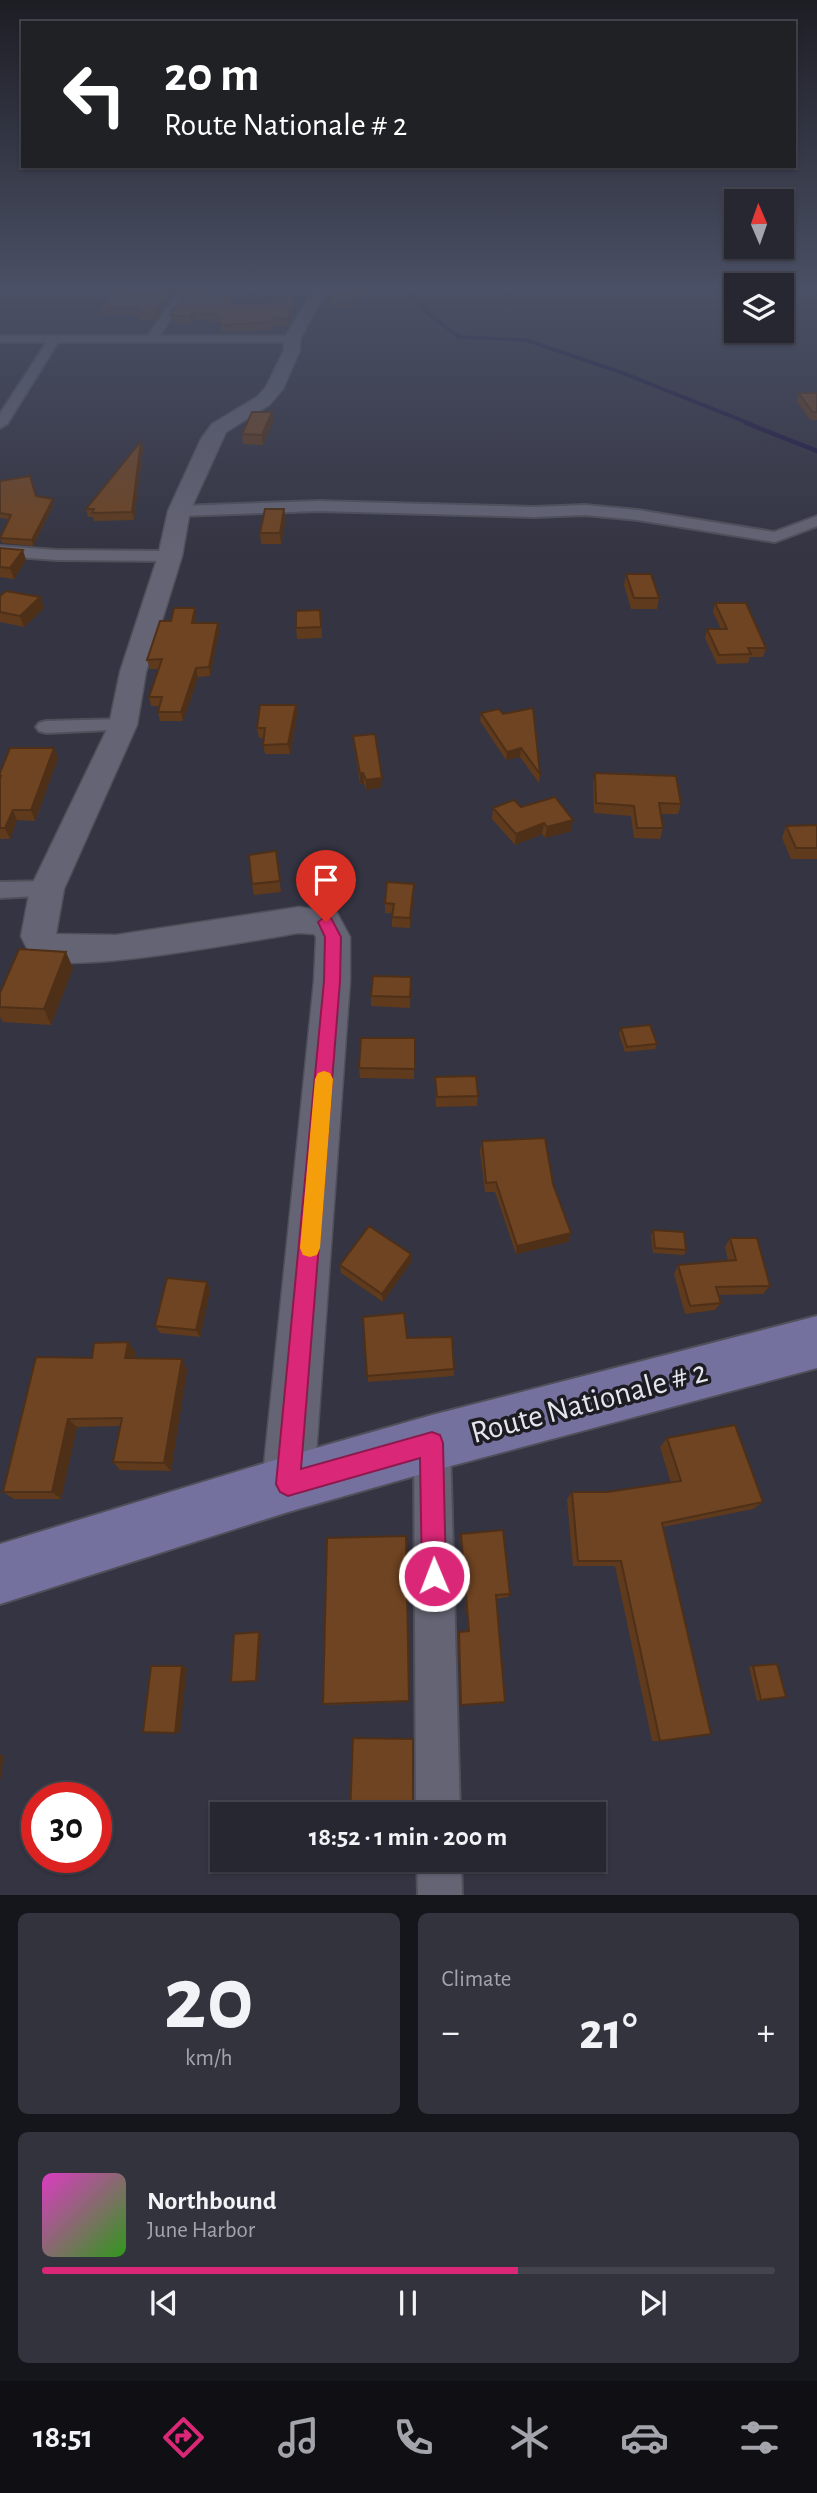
<!DOCTYPE html>
<meta charset="utf-8">
<style>
body{margin:0;font-family:"Alegreya Sans",sans-serif;background:#33333e;color:#f1f3f6;height:100vh;display:flex;flex-direction:column;font-size:26px;white-space:nowrap}
*{box-sizing:border-box;margin:0}
p{font-size:23px;color:#a4a5ac}
.icon{flex:none;width:38px;height:38px;fill:none;stroke:currentColor;stroke-width:2;stroke-linecap:round;stroke-linejoin:round}
.map{position:relative;height:1895px;overflow:hidden}
.panel{display:flex;flex-direction:column;gap:18px;padding:18px;background:#15151c;flex:1}
.panel>*{flex:none}
.banner{position:absolute;left:21px;top:21px;width:775px;height:147px;border-radius:0px;box-shadow:0 2px 5px #0004,0 0 0 2px #43444d;background:#202124;color:#fff;overflow:hidden}
.needle{width:46px;rotate:358deg}
.fabs{position:absolute;left:724px;top:189px;display:grid;gap:14px}
.fabs a{display:grid;place-items:center;width:70px;height:70px;border-radius:0px;background:#272732;box-shadow:0 2px 5px #0004,0 0 0 2px #43444d;font-size:35px}
.speed{position:absolute;left:21px;top:1782px;display:flex;gap:14px;font-size:35px;font-weight:700;text-align:center}
.speed>*{display:grid;place-content:center;width:91px;height:91px;border-radius:50%;background:#272732;box-shadow:0 2px 5px #0004,0 0 0 2px #43444d;line-height:1}
.speed .limit{border:10px solid #d22;background:#fff;color:#111}
.pin{position:absolute;display:grid;place-items:center;width:60px;height:60px;color:#fff;margin:-72px -30px;border-radius:50% 50% 50% 0;rotate:-45deg;box-shadow:0 0 7px #0007}
.pin .icon{rotate:45deg}
.me{position:absolute;width:77px;margin:-38px;rotate:359deg;stroke-linejoin:round;filter:drop-shadow(0 0 5px #0008)}
.turn{display:flex;align-items:center;gap:24px;height:147px;padding:0 28px;font-size:32px}
.turn .icon{width:91px;height:91px;stroke-width:2.5}
.turn b{display:block;font-size:49px;line-height:60px}
.big{font-size:52px;font-weight:700;line-height:1.1}
.panel .card{flex:1;display:flex;flex-direction:column;justify-content:center;gap:10px;min-width:0;padding:0 24px;border-radius:10px;background:#33333e}
.panel .dial{align-items:center;gap:0}
.dial b{font-size:91px;line-height:1}
.song{display:flex;align-items:center;gap:21px}
.cover{width:84px;height:84px;border-radius:10px;background:linear-gradient(135deg,hsl(310 70% 55%),hsl(110 70% 35%))}
.played{height:7px;border-radius:4px;background:linear-gradient(90deg,#db2777 65%,#43444d 65%)}
.keys{display:flex;justify-content:space-around;direction:ltr}
.heat{display:flex;justify-content:space-between;align-items:center;font-size:38px;direction:ltr}
.panel .tiles{flex:1;display:grid;gap:18px;grid-template-columns:1fr 1fr}
.card:last-child{grid-column:span 2}
.trip{position:absolute;left:210px;top:1802px;width:396px;height:70px;border-radius:0px;background:#272732;box-shadow:0 2px 5px #0004,0 0 0 2px #43444d;font-weight:700;line-height:70px;text-align:center}
.tab-bar{display:flex;height:112px;justify-content:space-around;align-items:center;background:#101014;color:#a4a5ac}
.tab-bar .icon{width:49px;height:49px}
.tab-bar .active{color:#db2777}
.tab-bar b{font-size:32px;color:#f1f3f6}
.map>svg:first-child{display:block}
.lines{fill:none;stroke-linecap:round;stroke-linejoin:round}
.stream-far1{stroke:#201943;stroke-width:3.5}
.stream{stroke:#201943;stroke-width:4.5}
.street-casing{stroke:#50505b;stroke-width:4}
.secondary-casing{stroke:#50505b;stroke-width:3}
.primary-casing{stroke:#50505b;stroke-width:4}
.street{fill:#646474;fill-rule:evenodd}
.secondary{fill:#646474;fill-rule:evenodd}
.primary{fill:#75719f;fill-rule:evenodd}
.wall{fill:#5f3a1d}
.shaded-wall{fill:#4e3018}
.building{fill:#6f4422;stroke:#4e3018;stroke-width:2}
.route{fill:#db2777;stroke:#8e194d;stroke-width:2}
.slow{fill:#f59e0b}
.labels{text-anchor:middle;dominant-baseline:central;stroke-width:7;stroke-linejoin:round;paint-order:stroke}
.near-street-label{font-size:32px;fill:#e5e5ee;stroke:#1d1c23}
</style>
<div class="map">
<svg width="817" height="1895" viewBox="0 0 817 1895">
<rect width="100%" height="100%" fill="#343442"/>
<g class="lines">
<path class="stream-far1" d="M 414,290 L 413,293 L 426,312 L 459,337 L 526,340 L 620,372 L 751,424"/>
<path class="stream" d="M 746,423 L 817,451"/>
<g class="street-casing">
<path id="street" d="M 179,296 L 184,299 L 159,336 L 292,336 L 298,339 L 292,342 L 58,342 L 7,424 L 0,428 L 0,414 L 47,342 L 0,342 L 0,336 L 148,336 L 175,297 Z
M 319,501 L 534,507 L 585,505 L 638,510 L 774,532 L 817,516 L 817,526 L 775,542 L 638,520 L 585,515 L 534,517 L 319,511 L 179,516 L 171,511 L 179,506 Z
M 0,546 L 57,550 L 170,551 L 178,556 L 170,561 L 57,560 L 0,556 Z
M 123,719 L 130,721 L 133,725 L 130,729 L 46,733 L 39,731 L 36,727 L 39,723 L 46,721 Z
M 47,881 L 55,883 L 59,889 L 55,895 L 0,898 L 0,882 Z
M 432,1425 L 444,1431 L 450,1443 L 460,1815 L 416,1815 L 414,1443 L 420,1431 Z
M 417,1860 L 461,1860 L 462,1895 L 418,1895 Z"/>
</g>
<g class="secondary-casing">
<path id="secondary" d="M 313,290 L 327,290 L 300,339 L 300,350 L 283,389 L 269,405 L 226,432 L 190,511 L 182,556 L 146,672 L 137,725 L 64,889 L 56,934 L 116,935 L 299,907 L 337,913 L 350,937 L 350,981 L 314,1484 L 306,1502 L 288,1510 L 270,1502 L 262,1484 L 314,981 L 316,937 L 314,934 L 299,933 C 255,940 67,976 36,958 C 29,954 24,943 21,936 L 30,889 L 109,725 L 120,672 L 158,556 L 168,511 L 201,439 L 212,424 L 257,397 L 266,387 L 284,350 L 284,339 Z"/>
</g>
<g class="primary-casing">
<path id="primary" d="M 817,1316 L 817,1368 L 432,1471 L 288,1512 L 0,1604 L 0,1544 L 288,1456 L 432,1415 Z"/>
</g>
<use href="#street" class="street"/>
<use href="#secondary" class="secondary"/>
<use href="#primary" class="primary"/>
</g>
<path class="wall" d="M 121,290 L 184,290 L 196,296 L 234,303 L 233,305 L 293,304 L 289,326 L 274,325 L 272,330 L 221,332 L 220,322 L 194,320 L 191,324 L 171,322 L 170,315 L 183,296 L 178,293 L 173,296 L 155,321 L 140,320 L 139,315 L 102,314 L 100,307 Z
M 360,290 L 352,308 L 328,307 L 328,303 Z
M 799,393 L 817,393 L 817,420 L 810,420 L 797,401 Z
M 272,412 L 273,422 L 263,445 L 243,444 L 242,434 Z
M 141,441 L 143,449 L 134,520 L 94,521 L 93,517 L 88,517 L 86,509 Z
M 0,481 L 54,504 L 33,546 L 2,543 L 0,538 L 9,519 L 0,518 Z
M 286,519 L 281,544 L 261,544 L 260,533 Z
M 0,548 L 26,560 L 14,579 L 0,577 Z
M 626,574 L 659,598 L 657,609 L 631,609 L 624,585 Z
M 0,596 L 40,597 L 44,608 L 24,627 L 0,622 Z
M 715,603 L 766,648 L 763,657 L 750,657 L 748,663 L 717,664 L 705,638 L 707,629 L 721,629 L 713,612 Z
M 196,617 L 195,623 L 218,623 L 219,632 L 210,676 L 198,677 L 183,721 L 160,721 L 158,712 L 160,706 L 151,706 L 149,697 L 159,669 L 150,669 L 147,660 L 171,621 Z
M 321,621 L 322,638 L 297,639 L 296,628 Z
M 296,705 L 297,715 L 290,754 L 265,754 L 263,745 L 264,738 L 259,738 L 257,728 Z
M 481,713 L 503,714 L 540,774 L 539,783 L 520,757 L 506,760 L 480,721 Z
M 353,736 L 382,787 L 366,790 L 364,783 L 360,784 L 354,746 Z
M 54,748 L 58,758 L 35,821 L 17,820 L 10,839 L 0,839 L 0,773 Z
M 595,773 L 681,804 L 678,814 L 661,814 L 663,828 L 660,839 L 634,838 L 631,816 L 594,813 L 593,783 Z
M 521,807 L 571,831 L 545,838 L 542,834 L 515,845 L 492,819 L 493,808 Z
M 817,825 L 817,859 L 791,859 L 782,838 L 786,826 Z
M 276,851 L 281,892 L 254,895 L 252,884 Z
M 414,894 L 410,928 L 392,927 L 392,913 L 385,913 L 385,903 Z
M 73,968 L 51,1025 L 3,1022 L 0,1017 L 0,993 Z
M 411,977 L 410,1008 L 371,1006 L 371,996 Z
M 621,1028 L 657,1044 L 655,1049 L 625,1052 L 619,1034 Z
M 415,1038 L 414,1079 L 360,1078 L 359,1068 Z
M 435,1077 L 478,1096 L 477,1106 L 436,1107 Z
M 482,1141 L 571,1233 L 568,1242 L 516,1254 L 495,1192 L 485,1192 L 480,1151 Z
M 653,1230 L 686,1250 L 684,1255 L 653,1253 L 651,1235 Z
M 730,1238 L 770,1286 L 763,1294 L 718,1295 L 721,1303 L 715,1310 L 685,1314 L 674,1274 L 678,1265 L 728,1260 L 725,1247 Z
M 411,1262 L 383,1302 L 341,1273 L 340,1265 Z
M 207,1282 L 210,1290 L 200,1337 L 160,1333 L 155,1326 Z
M 363,1317 L 407,1338 L 454,1369 L 454,1376 L 368,1382 Z
M 128,1342 L 135,1352 L 134,1358 L 187,1369 L 171,1471 L 120,1470 L 113,1462 L 120,1426 L 77,1427 L 61,1499 L 14,1499 L 3,1492 L 92,1358 Z
M 667,1438 L 763,1502 L 753,1509 L 663,1527 L 660,1741 L 652,1741 L 615,1566 L 573,1566 L 567,1499 L 572,1492 L 607,1492 L 671,1483 L 660,1447 Z
M 461,1534 L 510,1594 L 508,1597 L 496,1599 L 505,1702 L 503,1703 L 460,1706 L 458,1634 L 459,1632 L 468,1631 L 460,1538 Z
M 406,1536 L 409,1702 L 326,1705 L 323,1704 Z
M 753,1666 L 786,1697 L 757,1701 L 749,1667 Z"/>
<path class="shaded-wall" d="M 171,290 L 178,290 L 178,293 L 173,296 L 155,321 L 154,314 Z
M 358,290 L 360,290 L 352,308 L 351,304 Z
M 293,297 L 293,304 L 289,326 L 288,319 Z
M 193,313 L 194,320 L 191,324 L 190,317 Z
M 272,412 L 273,422 L 263,445 L 262,435 Z
M 141,441 L 143,449 L 134,520 L 132,512 Z
M 53,499 L 54,504 L 33,546 L 32,540 Z
M 284,509 L 286,519 L 281,544 L 280,533 Z
M 23,550 L 26,560 L 14,579 L 10,568 Z
M 40,597 L 44,608 L 24,627 L 20,616 Z
M 195,608 L 196,617 L 193,632 L 192,623 Z
M 218,623 L 219,632 L 210,676 L 209,667 Z
M 196,668 L 198,677 L 183,721 L 181,712 Z
M 296,705 L 297,715 L 290,754 L 288,744 Z
M 54,748 L 58,758 L 35,821 L 31,810 Z
M 521,748 L 520,757 L 506,760 L 507,752 Z
M 363,773 L 364,783 L 360,784 L 360,774 Z
M 382,778 L 382,787 L 366,790 L 366,780 Z
M 13,810 L 17,820 L 10,839 L 5,828 Z
M 573,820 L 571,831 L 545,838 L 547,827 Z
M 544,823 L 542,834 L 515,845 L 516,834 Z
M 414,884 L 414,894 L 410,928 L 410,918 Z
M 66,952 L 73,968 L 51,1025 L 44,1009 Z
M 571,1233 L 568,1242 L 516,1254 L 517,1246 Z
M 411,1254 L 411,1262 L 383,1302 L 382,1294 Z
M 207,1282 L 210,1290 L 200,1337 L 196,1330 Z
M 128,1342 L 135,1352 L 133,1368 L 125,1358 Z
M 182,1359 L 187,1369 L 171,1471 L 164,1463 Z
M 68,1419 L 77,1427 L 61,1499 L 52,1492 Z
M 259,1632 L 261,1634 L 258,1682 L 256,1681 Z
M 182,1666 L 187,1668 L 180,1733 L 175,1733 Z
M 0,1755 L 4,1755 L 0,1781 Z"/>
<path class="building" d="M 121,290 L 171,290 L 154,314 L 138,313 L 141,308 L 100,307 Z
M 184,290 L 195,290 L 195,296 L 233,296 L 230,305 L 269,305 L 272,297 L 293,297 L 288,319 L 273,318 L 271,322 L 220,325 L 219,315 L 193,313 L 190,317 L 170,315 L 185,293 Z
M 335,290 L 358,290 L 351,304 L 328,303 Z
M 799,393 L 817,393 L 817,412 L 812,412 Z
M 252,412 L 272,412 L 262,435 L 242,434 Z
M 141,441 L 132,512 L 92,513 L 94,509 L 86,509 Z
M 30,476 L 36,496 L 53,499 L 32,540 L 0,538 L 11,515 L 0,513 L 0,481 Z
M 265,509 L 284,509 L 280,533 L 260,533 Z
M 0,548 L 23,550 L 10,568 L 0,567 Z
M 626,574 L 651,574 L 659,598 L 634,598 Z
M 6,591 L 40,597 L 20,616 L 0,612 L 0,596 Z
M 715,603 L 746,603 L 766,648 L 748,648 L 751,654 L 719,655 L 707,629 L 727,629 Z
M 174,608 L 195,608 L 192,623 L 218,623 L 209,667 L 196,668 L 181,712 L 158,712 L 162,697 L 149,697 L 162,659 L 147,660 L 160,621 L 171,621 Z
M 320,610 L 321,627 L 296,628 L 296,611 Z
M 260,705 L 296,705 L 288,744 L 263,745 L 265,728 L 257,728 Z
M 533,708 L 540,774 L 521,748 L 507,752 L 481,713 L 499,709 L 503,714 Z
M 375,734 L 382,778 L 366,780 L 363,773 L 360,774 L 353,736 Z
M 10,748 L 54,748 L 31,810 L 13,810 L 5,828 L 0,828 L 0,779 L 1,776 L 0,776 L 0,773 Z
M 595,773 L 676,776 L 681,804 L 659,803 L 663,828 L 637,828 L 634,806 L 596,803 Z
M 555,797 L 573,820 L 547,827 L 544,823 L 516,834 L 493,808 L 514,800 L 521,807 Z
M 817,825 L 817,848 L 796,848 L 786,826 Z
M 276,851 L 280,881 L 252,884 L 249,855 Z
M 387,882 L 414,884 L 410,918 L 392,917 L 394,904 L 385,903 Z
M 19,949 L 66,952 L 44,1009 L 0,1007 L 0,993 Z
M 373,976 L 411,977 L 410,997 L 371,996 Z
M 650,1025 L 657,1044 L 627,1047 L 621,1028 Z
M 361,1038 L 415,1038 L 415,1069 L 359,1068 Z
M 476,1076 L 478,1096 L 437,1097 L 435,1077 Z
M 545,1138 L 553,1184 L 571,1233 L 517,1246 L 496,1182 L 486,1183 L 482,1141 Z
M 369,1226 L 411,1254 L 382,1294 L 340,1265 Z
M 653,1230 L 684,1232 L 686,1250 L 655,1248 Z
M 730,1238 L 757,1238 L 770,1286 L 716,1287 L 721,1303 L 690,1306 L 678,1265 L 736,1260 Z
M 167,1278 L 207,1282 L 196,1330 L 155,1326 Z
M 404,1313 L 407,1338 L 452,1337 L 454,1369 L 367,1376 L 363,1317 Z
M 128,1342 L 125,1358 L 182,1359 L 164,1463 L 113,1462 L 122,1418 L 68,1419 L 52,1492 L 3,1492 L 36,1357 L 92,1358 L 94,1343 Z
M 735,1425 L 763,1502 L 662,1523 L 711,1734 L 660,1741 L 621,1561 L 578,1561 L 572,1492 L 607,1492 L 681,1481 L 667,1438 Z
M 503,1530 L 510,1594 L 496,1595 L 505,1702 L 461,1705 L 459,1632 L 469,1631 L 461,1534 Z
M 406,1536 L 409,1701 L 323,1704 L 327,1538 Z
M 259,1632 L 256,1681 L 231,1682 L 234,1634 Z
M 777,1664 L 786,1697 L 761,1700 L 753,1666 Z
M 151,1666 L 182,1666 L 175,1733 L 143,1732 Z
M 353,1738 L 413,1739 L 413,1815 L 350,1815 Z"/>
<linearGradient id="sky" x2="0" y2="1"><stop stop-color="#1d1d24"/><stop offset="0.52" stop-color="#4a5065"/><stop offset="1" stop-color="#4a5065" stop-opacity="0"/></linearGradient>
<rect width="817" height="555" fill="url(#sky)"/>
<path class="route" d="M 326,916 L 331,918 L 341,937 L 340,981 L 301,1469 L 432,1432 L 440,1435 L 443,1443 L 446,1576 L 443,1585 L 434,1588 L 425,1585 L 422,1576 L 420,1458 L 288,1496 L 280,1492 L 276,1484 L 324,981 L 325,937 L 318,922 Z"/>
<path class="slow" d="M 324,1071 L 330,1073 L 333,1079 L 320,1248 L 317,1255 L 310,1257 L 303,1255 L 300,1248 L 315,1079 L 318,1073 Z"/>
<g class="labels">
<g class="near-street-label">
<text transform="translate(589 1402) rotate(-15)">Route Nationale # 2</text>
</g>
</g>
</svg>
<div class="fabs">
<a><svg class="needle" viewBox="-14 -14 28 28"><path d="M0-13l5 13h-10z" fill="#e53935"/><path d="M0 13l5-13h-10z" fill="#a4a5ac"/></svg></a>
<a><svg class="icon" aria-label="layers" viewBox="0 0 24 24"><path d="M12 4l9 5-9 5-9-5zM3 14l9 5 9-5"/></svg></a>
</div>
<div class="speed"><div class="limit">30</div></div>
<div class="pin" style="left:326px;top:922px;background:#d93025"><svg class="icon" aria-label="arrive" viewBox="0 0 24 24"><path d="M6 21V4h12l-3 4 3 4H6"/></svg></div>
<svg class="me" style="left:434px;top:1576px" viewBox="-20 -20 40 40"><circle r="17" fill="#db2777" stroke="#fff" stroke-width="3"/><path d="M0-11L8 9 0 5-8 9z" fill="#fff"/></svg>
<div class="trip">18:52 · 1 min · 200 m</div>
<div class="banner">
<div class="turn"><svg class="icon" aria-label="left" viewBox="0 0 24 24"><path d="M17 20v-9H6M10 6l-5 5 5 5"/></svg><div><b>20 m</b>Route Nationale # 2</div></div>
</div>
</div>
<section class="panel">
<div class="tiles">
<div class="card dial"><b>20</b><p>km/h</p></div>
<div class="card"><p>Climate</p>
<div class="heat"><a>−</a><b class="big">21°</b><a>+</a></div>
</div>
<div class="card">
<div class="song"><i class="cover"></i><div><b>Northbound</b><p>June Harbor</p></div></div>
<div class="played"></div>
<div class="keys"><svg class="icon" aria-label="previous" viewBox="0 0 24 24"><path d="M18 5L8 12l10 7zM5 5v14"/></svg><svg class="icon" aria-label="pause" viewBox="0 0 24 24"><path d="M8 5v14M16 5v14"/></svg><svg class="icon" aria-label="next" viewBox="0 0 24 24"><path d="M6 5l10 7-10 7zM19 5v14"/></svg></div>
</div>
</div>
</section>
<nav class="tab-bar">
<b>18:51</b>
<svg class="icon active" aria-label="directions" viewBox="0 0 24 24"><path d="M12 3l9 9-9 9-9-9zM9 14v-3h6M13 9l2 2-2 2"/></svg>
<svg class="icon" aria-label="music" viewBox="0 0 24 24"><path d="M9 18V5l10-2v13"/><circle cx="6" cy="18" r="3"/><circle cx="16" cy="16" r="3"/></svg>
<svg class="icon" aria-label="phone" viewBox="0 0 24 24"><path d="M5 4h4l2 5-3 2q2 4 5 5l2-3 5 2v4C11 20 4 13 5 4z"/></svg>
<svg class="icon" aria-label="climate" viewBox="0 0 24 24"><path d="M12 3v18M4 7l16 10M4 17L20 7"/></svg>
<svg class="icon" aria-label="car" viewBox="0 0 24 24"><path d="M5 17H2v-5l4-1 3-4h7l3 4 3 1v5h-3M9 17h6M6 11h13"/><circle cx="7" cy="17" r="2"/><circle cx="17" cy="17" r="2"/></svg>
<svg class="icon" aria-label="filters" viewBox="0 0 24 24"><path d="M4 7h16M4 17h16"/><circle cx="9" cy="7" r="2"/><circle cx="15" cy="17" r="2"/></svg>
</nav>
